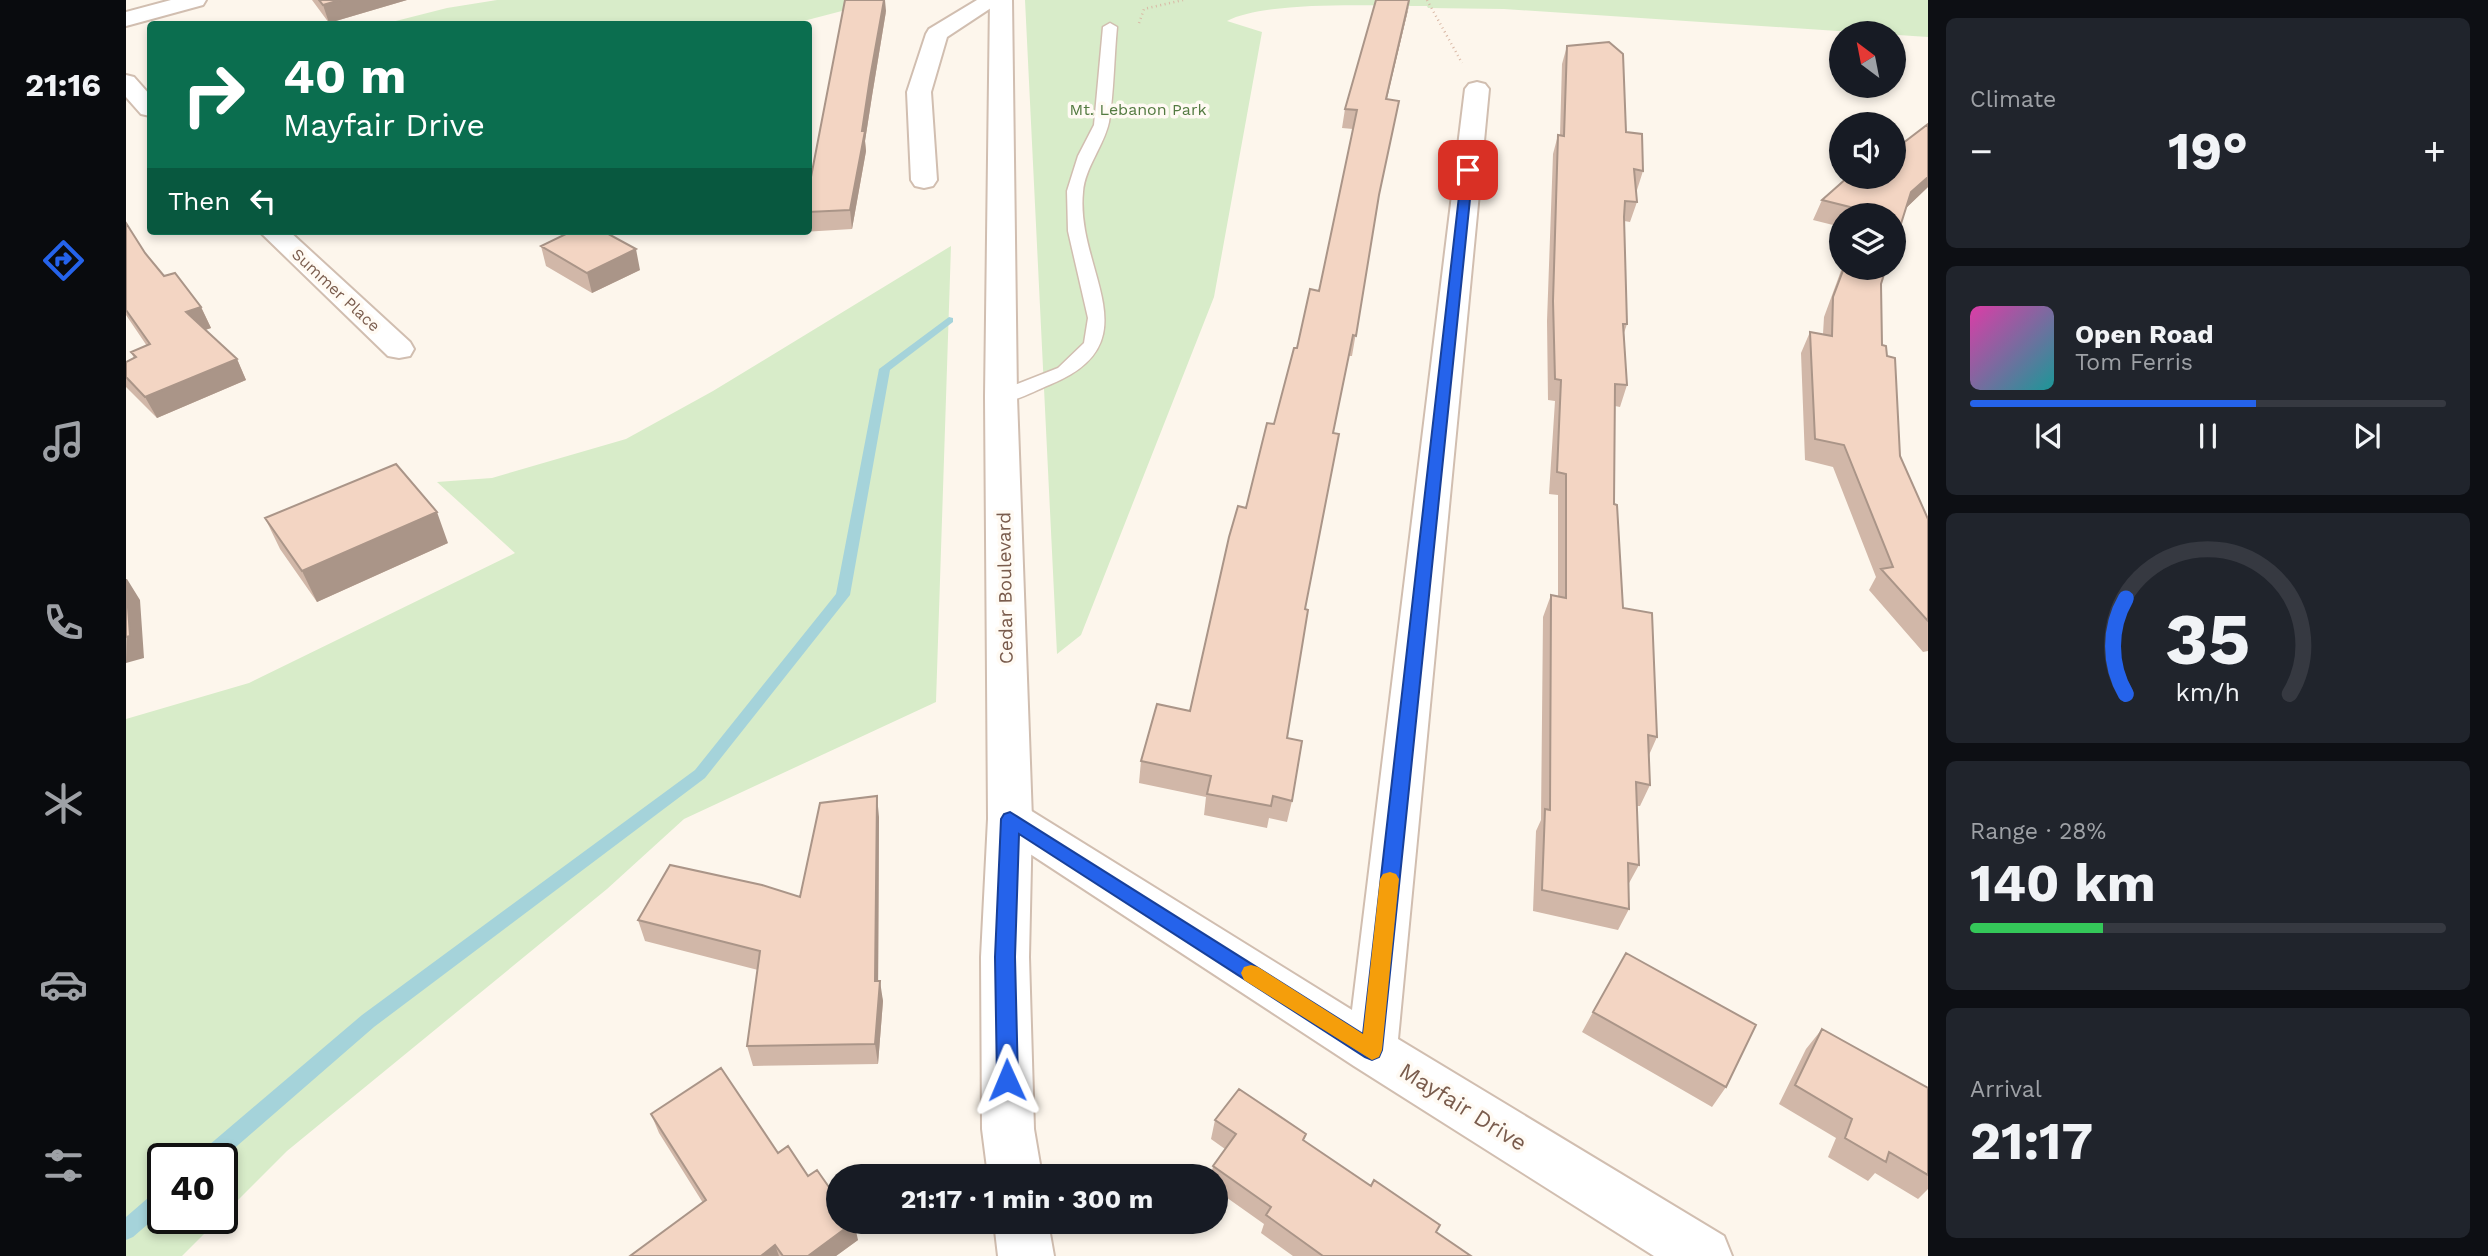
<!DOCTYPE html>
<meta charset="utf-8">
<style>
body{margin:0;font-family:"Work Sans",sans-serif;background:#20242c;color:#f1f3f6;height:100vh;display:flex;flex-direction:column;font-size:26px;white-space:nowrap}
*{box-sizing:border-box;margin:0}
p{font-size:23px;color:#9ea1a6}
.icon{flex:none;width:38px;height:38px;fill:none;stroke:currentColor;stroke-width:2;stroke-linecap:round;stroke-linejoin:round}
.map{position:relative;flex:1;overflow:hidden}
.details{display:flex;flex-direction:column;gap:18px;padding:18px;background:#0d0f14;width:560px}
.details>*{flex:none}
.guide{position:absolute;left:21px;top:21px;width:665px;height:214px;border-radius:7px;box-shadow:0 4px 10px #0003;background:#0b6e4f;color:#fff;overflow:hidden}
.needle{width:46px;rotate:328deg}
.tools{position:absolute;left:1703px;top:21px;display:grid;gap:14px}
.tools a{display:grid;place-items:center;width:77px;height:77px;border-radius:50%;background:#171b24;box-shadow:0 4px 10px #0003;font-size:35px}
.speed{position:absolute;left:21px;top:1143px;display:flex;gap:14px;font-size:35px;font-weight:700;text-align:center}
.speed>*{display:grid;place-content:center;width:91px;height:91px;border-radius:50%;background:#171b24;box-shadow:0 4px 10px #0003;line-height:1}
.speed .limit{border:4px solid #111;border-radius:10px;background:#fff;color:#111}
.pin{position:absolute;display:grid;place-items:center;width:60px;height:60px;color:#fff;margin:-30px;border-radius:14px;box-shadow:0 4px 10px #0006}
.me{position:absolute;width:77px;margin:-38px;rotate:359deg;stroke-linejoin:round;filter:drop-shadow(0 0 5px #0008)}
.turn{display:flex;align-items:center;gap:24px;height:147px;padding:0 21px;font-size:32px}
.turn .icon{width:91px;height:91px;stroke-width:2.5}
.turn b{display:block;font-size:49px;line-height:60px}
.then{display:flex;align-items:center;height:66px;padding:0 21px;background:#0003;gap:14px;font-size:26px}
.big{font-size:52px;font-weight:700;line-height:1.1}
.details .card{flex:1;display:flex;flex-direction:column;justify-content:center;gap:10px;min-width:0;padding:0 24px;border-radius:10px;background:#20242c}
.details .dial{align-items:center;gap:0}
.dial svg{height:182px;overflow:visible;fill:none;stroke:#363941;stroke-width:7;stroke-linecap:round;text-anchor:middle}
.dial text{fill:#f1f3f6;stroke:none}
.song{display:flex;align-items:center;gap:21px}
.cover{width:84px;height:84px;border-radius:10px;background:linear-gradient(135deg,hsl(320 70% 55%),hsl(180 70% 35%))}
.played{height:7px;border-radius:4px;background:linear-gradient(90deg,#2563eb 60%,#363941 60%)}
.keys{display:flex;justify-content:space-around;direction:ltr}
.heat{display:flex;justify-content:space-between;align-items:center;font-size:38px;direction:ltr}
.charge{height:10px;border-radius:5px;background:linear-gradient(90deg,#34c759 28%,#363941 0)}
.trip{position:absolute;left:700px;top:1164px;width:402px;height:70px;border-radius:35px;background:#171b24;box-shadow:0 4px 10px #0003;font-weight:700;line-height:70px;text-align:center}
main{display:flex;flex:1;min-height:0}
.tabs{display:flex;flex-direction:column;width:126px;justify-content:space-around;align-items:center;background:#090b0e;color:#9ea1a6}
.tabs .icon{width:49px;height:49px}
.tabs .active{color:#2563eb}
.tabs b{font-size:32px;color:#f1f3f6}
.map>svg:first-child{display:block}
.green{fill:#d8ecc9}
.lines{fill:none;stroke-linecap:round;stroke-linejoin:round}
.stream{fill:#a5d3da;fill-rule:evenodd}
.service-casing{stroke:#d1beb0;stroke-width:3}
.minor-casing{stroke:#d1beb0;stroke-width:4}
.tertiary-casing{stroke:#d1beb0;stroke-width:4}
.path{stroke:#d9b8a5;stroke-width:2.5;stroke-dasharray:1 3.5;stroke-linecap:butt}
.service{fill:#fff;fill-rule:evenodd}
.minor{fill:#fff;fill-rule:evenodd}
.tertiary{fill:#fff;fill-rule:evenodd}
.wall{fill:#d1b7a8}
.shaded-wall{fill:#aa9588}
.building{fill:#f3d5c3;stroke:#aa9588;stroke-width:2}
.route{fill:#2563eb;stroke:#184099;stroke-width:2}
.slow{fill:#f59e0b}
.labels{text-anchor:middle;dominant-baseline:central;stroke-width:7;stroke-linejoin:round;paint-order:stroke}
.far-park-label{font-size:16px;fill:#537a41;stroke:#fffaf3}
.far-street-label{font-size:16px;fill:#7a5c4d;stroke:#fffaf3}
.street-label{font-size:19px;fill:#7a5c4d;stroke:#fffaf3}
.near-street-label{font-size:23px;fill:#7a5c4d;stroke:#fffaf3}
</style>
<main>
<nav class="tabs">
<b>21:16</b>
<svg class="icon active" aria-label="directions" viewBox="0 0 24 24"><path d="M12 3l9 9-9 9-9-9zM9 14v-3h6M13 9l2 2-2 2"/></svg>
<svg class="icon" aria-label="music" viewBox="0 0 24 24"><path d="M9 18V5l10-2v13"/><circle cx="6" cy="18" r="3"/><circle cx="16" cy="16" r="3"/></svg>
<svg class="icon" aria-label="phone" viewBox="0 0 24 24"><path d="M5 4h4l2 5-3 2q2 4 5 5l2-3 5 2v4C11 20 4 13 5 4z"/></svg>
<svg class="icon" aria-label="climate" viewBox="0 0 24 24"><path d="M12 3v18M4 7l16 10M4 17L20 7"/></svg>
<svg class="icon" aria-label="car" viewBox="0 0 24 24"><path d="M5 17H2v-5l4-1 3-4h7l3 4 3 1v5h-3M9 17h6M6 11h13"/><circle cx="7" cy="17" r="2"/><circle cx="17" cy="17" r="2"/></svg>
<svg class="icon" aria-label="filters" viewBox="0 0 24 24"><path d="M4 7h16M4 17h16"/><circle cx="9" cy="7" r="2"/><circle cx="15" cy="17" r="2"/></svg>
</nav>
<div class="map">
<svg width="1802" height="1256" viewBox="0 0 1802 1256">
<rect width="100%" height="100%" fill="#fdf6ec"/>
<path class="green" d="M 371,0 L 748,0 L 735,6 L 666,24 L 258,24 L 321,8 Z
M 899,0 L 1802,0 L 1802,37 L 1378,9 L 1302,8 L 1301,6 C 1251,6 1141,0 1101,21 L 1136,32 L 1088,297 L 955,635 L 931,654 Z
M 825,246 L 810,702 L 558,819 L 481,889 L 161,1151 L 96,1216 L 96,1158 L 37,1158 L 37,1218 L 94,1218 L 56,1256 L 0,1256 L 0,719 L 123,683 L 389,553 L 311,482 L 366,478 L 500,439 L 587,391 Z"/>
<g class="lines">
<path class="stream" d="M 823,317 L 827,318 L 827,322 L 764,370 L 724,595 L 579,778 L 248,1027 L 96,1159 L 74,1158 L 76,1151 L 236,1015 L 569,770 L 710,594 L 753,369 Z
M 37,1188 L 37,1211 L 7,1237 L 0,1240 L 0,1217 L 30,1191 Z"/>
<g class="service-casing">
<path id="service" d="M 984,23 L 991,27 C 988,58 988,91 983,122 C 978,146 959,167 957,192 C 949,270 1029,343 923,385 C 908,391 885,405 868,401 L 865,397 L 868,393 L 932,368 L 958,343 L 962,318 L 942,231 L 941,191 L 952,156 L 968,125 L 977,27 Z"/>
</g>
<g class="minor-casing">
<path id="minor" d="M 45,0 L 80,0 L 77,5 L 0,26 L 0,12 Z
M 851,0 L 877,0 L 821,37 L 805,92 L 811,180 L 807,186 L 798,188 L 789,186 L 785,180 L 781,92 L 800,34 L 803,29 Z
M 0,75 L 8,77 L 24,95 L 24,116 L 15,114 L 0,97 Z
M 1351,82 L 1359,84 L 1363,89 L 1272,1039 L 1598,1236 L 1606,1256 L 1528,1256 L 1228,1066 L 869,831 L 862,819 L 869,807 L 884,802 L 899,807 L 1226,1010 L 1339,89 L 1343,84 Z
M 133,231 L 163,231 L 284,342 L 288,349 L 284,356 L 273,358 L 262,356 Z"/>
</g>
<g class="tertiary-casing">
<path id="tertiary" d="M 864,0 L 886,0 L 891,397 L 906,819 L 903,957 L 908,1129 L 916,1176 L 862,1176 L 856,1129 L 855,957 L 862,819 L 859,397 Z
M 868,1222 L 922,1222 L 928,1256 L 872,1256 Z"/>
</g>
<path class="path" d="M 1301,0 L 1336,63
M 1013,23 L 1018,9 L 1057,0"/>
<use href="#service" class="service"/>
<use href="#minor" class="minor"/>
<use href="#tertiary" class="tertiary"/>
</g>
<path class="wall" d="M 186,0 L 281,0 L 203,23 Z
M 1282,10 L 1261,99 L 1252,204 L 1226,356 L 1223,356 L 1207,433 L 1179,609 L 1161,738 L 1166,801 L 1161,822 L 1143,818 L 1141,828 L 1078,815 L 1080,797 L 1013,783 L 1015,761 L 1064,711 L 1120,508 L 1148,424 L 1171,348 L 1193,291 L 1227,129 L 1216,128 L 1219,109 Z
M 760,11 L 746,96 L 739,141 L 740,151 L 726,229 L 660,233 L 659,231 L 682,231 L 682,177 L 685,177 Z
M 1441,46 L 1500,132 L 1517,171 L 1511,190 L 1510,190 L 1511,202 L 1504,222 L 1498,221 L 1501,324 L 1498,333 L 1501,385 L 1494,407 L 1489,406 L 1488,504 L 1497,608 L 1531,737 L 1523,755 L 1524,785 L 1514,806 L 1511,806 L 1513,865 L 1502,885 L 1503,909 L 1492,930 L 1407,911 L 1410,831 L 1415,820 L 1417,617 L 1425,595 L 1432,597 L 1432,495 L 1423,494 L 1429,401 L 1422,400 L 1421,321 L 1427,154 L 1432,135 L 1434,135 L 1436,64 Z
M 1768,177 L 1802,187 L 1780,208 L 1768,215 L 1715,215 L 1715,227 L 1687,220 L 1696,200 Z
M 0,223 L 19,253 L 38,276 L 75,307 L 85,328 L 79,330 L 111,359 L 120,380 L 31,418 L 0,387 L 0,362 L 8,358 L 5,352 L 21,346 L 0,315 Z
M 415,246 L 514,270 L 466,293 L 420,266 Z
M 1716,268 L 1760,268 L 1755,284 L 1756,345 L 1774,456 L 1802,519 L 1802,651 L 1797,652 L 1743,590 L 1750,577 L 1707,467 L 1679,460 L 1675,353 L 1684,332 L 1697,334 L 1698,317 Z
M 139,518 L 322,543 L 191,602 L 154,549 Z
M 753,817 L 752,981 L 757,1001 L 752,1064 L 627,1066 L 621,1046 L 632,970 L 519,941 L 512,920 L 674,897 Z
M 1467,1012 L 1600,1087 L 1586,1107 L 1456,1032 Z
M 1696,1029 L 1802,1088 L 1802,1189 L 1792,1199 L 1749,1173 L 1742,1181 L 1702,1157 L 1710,1138 L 1653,1104 L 1680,1049 Z
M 525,1114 L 652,1153 L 682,1176 L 732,1240 L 710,1256 L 504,1256 L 577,1203 L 533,1133 Z
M 1089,1120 L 1178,1141 L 1345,1256 L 1167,1256 L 1135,1233 L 1138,1224 L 1090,1190 L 1090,1176 L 1085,1176 L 1087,1166 L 1099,1149 L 1085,1139 Z"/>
<path class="shaded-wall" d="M 214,0 L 281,0 L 203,23 L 197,5 Z
M 758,0 L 759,0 L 760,11 L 746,96 L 739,141 L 740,151 L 726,229 L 724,210 L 744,78 Z
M 1284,0 L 1282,10 L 1256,118 L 1260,99 Z
M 1802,177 L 1802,187 L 1776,212 L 1785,192 Z
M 510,249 L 514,270 L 466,293 L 461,273 Z
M 75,307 L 85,328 L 70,333 L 60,312 Z
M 111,359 L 120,380 L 31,418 L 19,397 Z
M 311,512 L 322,543 L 191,602 L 176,571 Z
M 1,579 L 14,600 L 18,658 L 0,663 Z
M 751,796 L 753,817 L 752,1001 L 749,981 Z
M 754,981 L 757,1001 L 752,1064 L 749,1044 Z
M 728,1222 L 732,1240 L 710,1256 L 682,1256 Z
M 649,1245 L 653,1256 L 635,1256 Z"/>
<path class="building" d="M 193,0 L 214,0 L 197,5 Z
M 719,0 L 758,0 L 744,78 L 736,131 L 739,131 L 724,210 L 682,212 L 682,177 L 685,177 Z
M 1250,0 L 1283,0 L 1260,99 L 1273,101 L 1253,195 L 1230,336 L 1227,335 L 1207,433 L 1213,434 L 1179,609 L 1182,610 L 1161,738 L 1176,741 L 1166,801 L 1147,796 L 1145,806 L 1081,794 L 1085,776 L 1015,761 L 1031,704 L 1064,711 L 1103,537 L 1112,506 L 1120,508 L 1141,423 L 1148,424 L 1168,348 L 1171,348 L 1184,289 L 1193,291 L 1231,110 L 1219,109 Z
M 1483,42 L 1497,54 L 1500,132 L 1516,134 L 1517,171 L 1508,169 L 1511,202 L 1499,201 L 1498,217 L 1501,324 L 1497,324 L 1501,385 L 1489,384 L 1488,504 L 1491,505 L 1497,608 L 1526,613 L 1531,737 L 1522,735 L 1524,785 L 1510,782 L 1513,865 L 1502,863 L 1503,909 L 1416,890 L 1419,809 L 1424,810 L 1425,595 L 1440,598 L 1440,474 L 1431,472 L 1435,380 L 1429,379 L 1427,301 L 1432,135 L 1438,136 L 1441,46 Z
M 1802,124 L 1802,177 L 1785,192 L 1768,246 L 1768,215 L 1729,215 L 1732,209 L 1696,200 L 1722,177 L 1768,177 L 1768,150 Z
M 0,223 L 19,253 L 38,276 L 49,273 L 75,307 L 60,312 L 111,359 L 19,397 L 0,377 L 0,362 L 10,357 L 5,352 L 24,344 L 0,310 Z
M 446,231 L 477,231 L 510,249 L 461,273 L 415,246 Z
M 1718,268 L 1760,268 L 1755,284 L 1756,345 L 1760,346 L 1761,356 L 1769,358 L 1774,456 L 1802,519 L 1802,621 L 1755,569 L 1767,567 L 1718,445 L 1689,439 L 1684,332 L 1706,336 L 1707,297 Z
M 270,464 L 311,512 L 176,571 L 139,518 Z
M 0,579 L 4,636 L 0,637 Z
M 751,796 L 749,981 L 754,981 L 749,1044 L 621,1046 L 634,951 L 512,920 L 544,865 L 636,885 L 674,897 L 694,803 Z
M 1500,953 L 1630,1025 L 1600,1087 L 1467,1012 Z
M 1696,1029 L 1802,1088 L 1802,1175 L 1763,1152 L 1760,1162 L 1719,1138 L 1726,1119 L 1669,1085 Z
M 595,1068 L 652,1153 L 662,1146 L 682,1176 L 691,1170 L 712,1200 L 712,1222 L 728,1222 L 682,1256 L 657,1256 L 649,1245 L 635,1256 L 504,1256 L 580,1200 L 525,1114 Z
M 1113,1089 L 1180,1134 L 1177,1140 L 1245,1186 L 1248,1180 L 1314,1225 L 1310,1232 L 1345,1256 L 1197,1256 L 1140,1215 L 1145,1207 L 1087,1166 L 1110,1134 L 1089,1120 Z"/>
<path class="route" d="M 1342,167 L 1347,170 L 1256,1050 L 1253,1057 L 1246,1060 L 1239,1057 L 893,834 L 889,957 L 892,1080 L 889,1087 L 881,1090 L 874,1087 L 871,1080 L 869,957 L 875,819 L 878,814 L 884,812 L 1237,1034 L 1336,170 Z"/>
<path class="slow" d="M 1264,872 L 1270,874 L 1273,879 L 1256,1050 L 1253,1057 L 1246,1060 L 1118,980 L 1115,973 L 1118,967 L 1125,965 L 1132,967 L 1237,1034 L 1254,879 L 1257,874 Z"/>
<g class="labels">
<g class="far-park-label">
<text x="1012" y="109">Mt. Lebanon Park</text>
</g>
<g class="far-street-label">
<text transform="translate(210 290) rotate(43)">Summer Place</text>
</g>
<g class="street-label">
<text transform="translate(879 588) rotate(-91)">Cedar Boulevard</text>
</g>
<g class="near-street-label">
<text transform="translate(1337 1107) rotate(32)">Mayfair Drive</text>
</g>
</g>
</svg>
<div class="tools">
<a><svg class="needle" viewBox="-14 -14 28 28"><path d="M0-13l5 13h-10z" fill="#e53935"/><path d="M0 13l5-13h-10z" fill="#9ea1a6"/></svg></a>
<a><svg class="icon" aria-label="sound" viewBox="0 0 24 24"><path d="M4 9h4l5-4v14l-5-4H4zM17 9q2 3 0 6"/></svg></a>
<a><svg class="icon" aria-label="layers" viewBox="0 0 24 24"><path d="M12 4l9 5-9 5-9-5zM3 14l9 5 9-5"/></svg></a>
</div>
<div class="speed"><div class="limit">40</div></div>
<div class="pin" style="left:1342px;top:170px;background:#d93025"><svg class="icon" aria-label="arrive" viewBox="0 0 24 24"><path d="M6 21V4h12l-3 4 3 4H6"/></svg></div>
<svg class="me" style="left:881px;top:1080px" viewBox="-20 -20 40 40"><path d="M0-17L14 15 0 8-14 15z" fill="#2563eb" stroke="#fff" stroke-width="4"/></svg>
<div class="trip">21:17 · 1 min · 300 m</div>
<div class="guide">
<div class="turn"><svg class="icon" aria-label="right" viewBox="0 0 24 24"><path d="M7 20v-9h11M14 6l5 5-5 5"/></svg><div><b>40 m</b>Mayfair Drive</div></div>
<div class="then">Then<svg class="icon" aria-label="left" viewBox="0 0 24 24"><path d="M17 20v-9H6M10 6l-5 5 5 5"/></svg></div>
</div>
</div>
<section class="details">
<div class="card"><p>Climate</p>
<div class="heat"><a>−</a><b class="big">19°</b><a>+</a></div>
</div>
<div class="card">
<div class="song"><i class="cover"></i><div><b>Open Road</b><p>Tom Ferris</p></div></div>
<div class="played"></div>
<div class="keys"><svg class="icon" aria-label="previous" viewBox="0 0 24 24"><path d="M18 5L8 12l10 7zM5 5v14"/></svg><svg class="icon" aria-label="pause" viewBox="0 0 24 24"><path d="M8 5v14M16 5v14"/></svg><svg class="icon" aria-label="next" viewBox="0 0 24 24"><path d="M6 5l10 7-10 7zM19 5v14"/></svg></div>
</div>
<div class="card dial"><svg viewBox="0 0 100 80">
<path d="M14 69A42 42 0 1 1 86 69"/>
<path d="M14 69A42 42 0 0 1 14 27" stroke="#2563eb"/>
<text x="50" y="56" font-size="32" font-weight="700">35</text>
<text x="50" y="72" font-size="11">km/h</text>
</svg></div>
<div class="card"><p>Range · 28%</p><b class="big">140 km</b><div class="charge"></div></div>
<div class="card"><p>Arrival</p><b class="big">21:17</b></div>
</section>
</main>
